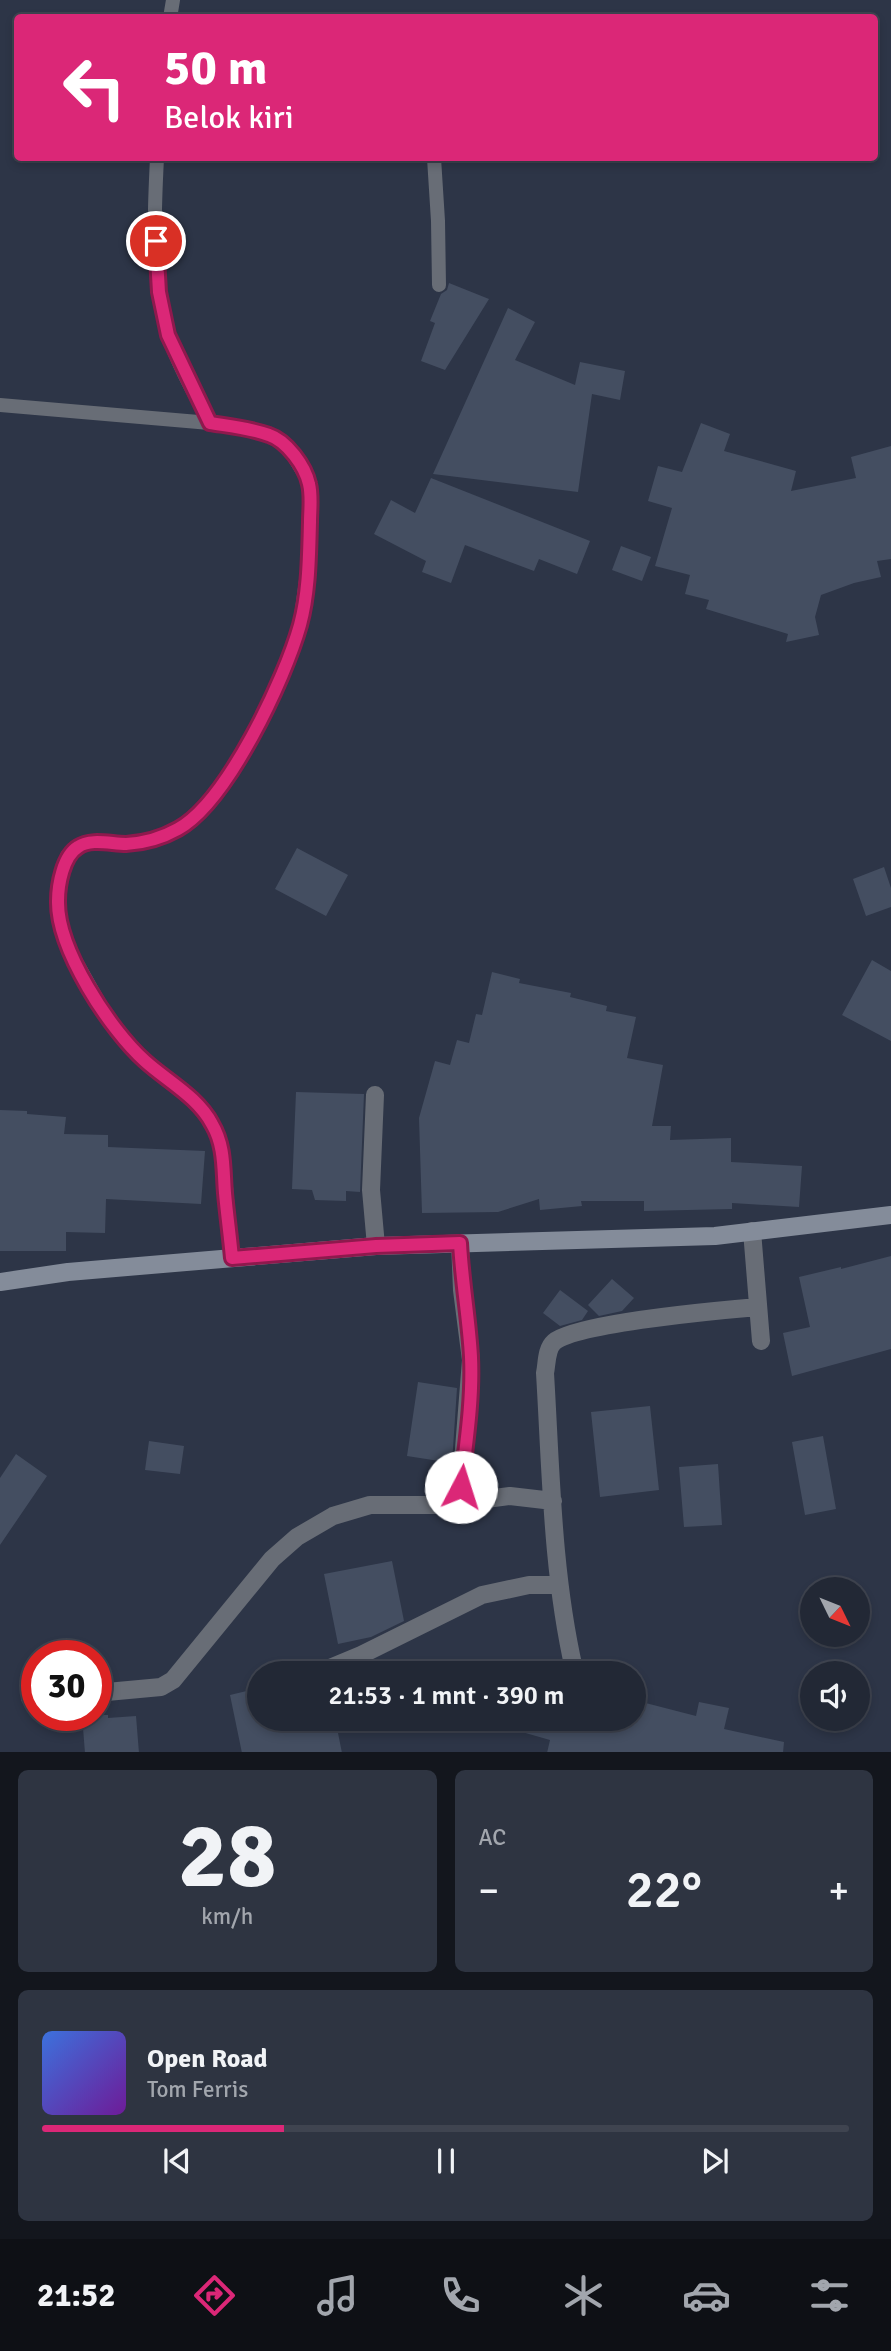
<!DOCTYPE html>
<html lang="id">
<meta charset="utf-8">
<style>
body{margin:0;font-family:Signika,sans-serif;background:#2e3441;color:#f1f3f6;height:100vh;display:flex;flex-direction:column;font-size:26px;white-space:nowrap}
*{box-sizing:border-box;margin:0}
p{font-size:23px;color:#a2a6ad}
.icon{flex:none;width:38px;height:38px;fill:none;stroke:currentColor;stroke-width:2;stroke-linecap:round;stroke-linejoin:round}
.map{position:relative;height:1752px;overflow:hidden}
.details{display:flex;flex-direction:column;gap:18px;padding:18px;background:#13161d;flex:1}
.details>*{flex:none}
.guide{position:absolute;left:14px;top:14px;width:864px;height:147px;border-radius:7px;box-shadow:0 4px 10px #0003,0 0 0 2px #3f4450;background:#db2777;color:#fff;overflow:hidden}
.needle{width:46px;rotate:133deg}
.tools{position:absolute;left:800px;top:1577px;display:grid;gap:14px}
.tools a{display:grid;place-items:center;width:70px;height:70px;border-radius:50%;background:#222835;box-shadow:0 4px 10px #0003,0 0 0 2px #3f4450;font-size:35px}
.speed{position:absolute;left:21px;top:1640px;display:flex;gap:14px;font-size:35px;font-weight:700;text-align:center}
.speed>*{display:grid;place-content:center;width:91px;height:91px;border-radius:50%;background:#222835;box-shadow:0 4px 10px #0003,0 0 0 2px #3f4450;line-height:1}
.speed .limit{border:10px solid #d22;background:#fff;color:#111}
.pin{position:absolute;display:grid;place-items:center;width:60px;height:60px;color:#fff;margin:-30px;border:4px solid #fff;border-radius:50%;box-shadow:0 2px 7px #0007}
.me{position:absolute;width:77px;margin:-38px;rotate:5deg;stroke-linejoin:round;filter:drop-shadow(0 0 5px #0008)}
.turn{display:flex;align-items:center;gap:24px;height:147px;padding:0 35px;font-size:32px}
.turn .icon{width:91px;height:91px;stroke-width:2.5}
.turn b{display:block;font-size:49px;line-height:60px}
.big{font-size:52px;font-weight:600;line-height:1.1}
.details .widget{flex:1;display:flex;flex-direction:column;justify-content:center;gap:10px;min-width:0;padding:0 24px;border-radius:10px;background:#2e3441}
.details .dial{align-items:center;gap:0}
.dial b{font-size:91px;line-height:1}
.song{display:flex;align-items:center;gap:21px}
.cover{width:84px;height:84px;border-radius:10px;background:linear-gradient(135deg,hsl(220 70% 55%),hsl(280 70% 35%))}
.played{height:7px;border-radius:4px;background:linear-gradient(90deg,#db2777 30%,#3f4450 30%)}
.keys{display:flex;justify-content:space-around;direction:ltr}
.heat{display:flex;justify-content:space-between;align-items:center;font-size:38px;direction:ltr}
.details .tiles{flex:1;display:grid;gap:18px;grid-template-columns:1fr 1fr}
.widget:last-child{grid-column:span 2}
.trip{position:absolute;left:247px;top:1661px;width:399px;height:70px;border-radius:35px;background:#222835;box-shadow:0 4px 10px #0003,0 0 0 2px #3f4450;font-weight:600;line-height:70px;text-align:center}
.tabs{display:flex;height:112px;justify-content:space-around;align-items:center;background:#0e1015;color:#a2a6ad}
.tabs .icon{width:49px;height:49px}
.tabs .active{color:#db2777}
.tabs b{font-size:32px;color:#f1f3f6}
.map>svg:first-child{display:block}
.building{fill:#444e61}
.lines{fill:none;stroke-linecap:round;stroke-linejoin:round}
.lane{stroke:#686d76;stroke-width:14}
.street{stroke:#686d76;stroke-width:18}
.secondary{stroke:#848c9a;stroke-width:18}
.route-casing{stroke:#8e194d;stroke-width:18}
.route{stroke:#db2777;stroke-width:12}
</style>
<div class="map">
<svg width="891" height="1753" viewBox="0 0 891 1753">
<rect width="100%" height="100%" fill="#2d3547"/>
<path class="building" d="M 449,283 L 489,299 L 445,370 L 421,361 L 435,323 L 430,321 L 441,294 L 447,290 Z
M 508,308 L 535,322 L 515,360 L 575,385 L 580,362 L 625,371 L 620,400 L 592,394 L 578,492 L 433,474 Z
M 701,423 L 730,434 L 724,451 L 796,471 L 791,491 L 856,478 L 851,457 L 891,446 L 891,559 L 877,561 L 881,577 L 854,583 L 821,595 L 815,617 L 819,635 L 786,642 L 788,634 L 706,609 L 709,600 L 685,594 L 690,575 L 655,566 L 672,508 L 648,501 L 658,466 L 682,472 Z
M 431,478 L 590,541 L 577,574 L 539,559 L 534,571 L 465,545 L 451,583 L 422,572 L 426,561 L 374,534 L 391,500 L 415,513 Z
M 621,546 L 651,557 L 642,581 L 612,570 Z
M 297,848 L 348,875 L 326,916 L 275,889 Z
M 884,867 L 891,888 L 891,907 L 866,916 L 853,879 Z
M 872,960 L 891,971 L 891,1041 L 842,1015 Z
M 492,972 L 520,979 L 519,983 L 571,993 L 570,997 L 607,1006 L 606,1011 L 636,1017 L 627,1058 L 663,1065 L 652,1126 L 671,1126 L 670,1140 L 731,1138 L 731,1162 L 802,1166 L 799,1207 L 732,1203 L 732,1209 L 644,1211 L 644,1201 L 581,1201 L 582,1206 L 540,1210 L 539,1199 L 498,1212 L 422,1213 L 419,1118 L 435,1061 L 450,1065 L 457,1040 L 469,1043 L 476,1014 L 482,1015 Z
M 296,1092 L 364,1094 L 360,1192 L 346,1191 L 346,1201 L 315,1200 L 312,1190 L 292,1189 Z
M 0,1110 L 27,1111 L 27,1114 L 66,1117 L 64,1134 L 108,1135 L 108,1147 L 205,1151 L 201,1204 L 106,1199 L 105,1233 L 66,1232 L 66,1251 L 0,1251 Z
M 891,1256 L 891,1349 L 792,1376 L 783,1333 L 810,1327 L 799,1277 L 841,1267 L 841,1269 Z
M 612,1279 L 634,1298 L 622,1311 L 599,1316 L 588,1305 Z
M 560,1290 L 588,1311 L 582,1320 L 560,1326 L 543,1313 Z
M 418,1382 L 457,1388 L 452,1463 L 407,1456 Z
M 650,1406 L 659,1490 L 600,1497 L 591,1412 Z
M 823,1436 L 836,1509 L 805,1515 L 792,1442 Z
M 149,1441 L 184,1446 L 180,1474 L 145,1470 Z
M 16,1454 L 47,1476 L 0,1545 L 0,1478 Z
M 718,1464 L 722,1525 L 684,1527 L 679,1467 Z
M 392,1561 L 404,1621 L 371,1637 L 338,1644 L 324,1574 Z
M 259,1688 L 259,1718 L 335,1718 L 342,1753 L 242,1753 L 230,1695 Z
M 634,1700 L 696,1716 L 699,1702 L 729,1708 L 724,1729 L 784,1742 L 783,1753 L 547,1753 L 550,1740 L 501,1726 L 502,1718 L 634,1718 Z
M 82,1715 L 108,1715 L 108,1718 L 136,1716 L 139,1753 L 85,1753 Z"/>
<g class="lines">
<path class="lane" d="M 170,18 L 173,0
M 157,158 C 154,216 151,278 168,335 C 178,365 195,395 210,423
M 434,158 L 438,221 L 439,285
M 0,405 L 210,423 L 272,435 L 288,447 L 309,482 L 311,505 L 308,566 L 300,624 L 286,665 L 269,704 L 239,760 L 203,809 L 180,828 L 142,843 L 91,843 L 79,846 L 67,856 L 57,898 L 58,918 L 65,942 L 107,1017 L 123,1039 L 144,1060 L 204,1110 L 214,1127 L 221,1144 L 224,1163 L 232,1258"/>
<path class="street" d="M 375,1095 L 371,1190 L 376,1246
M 752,1231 L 761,1341
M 457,1503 L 461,1487 L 471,1360 L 462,1290 L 460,1243
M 574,1669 C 552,1572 551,1472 545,1373 C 547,1364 546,1349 554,1342 C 576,1323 723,1310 758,1307
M 325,1670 L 361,1655 L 482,1595 L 529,1585 L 558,1585
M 96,1693 L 161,1687 L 173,1680 L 272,1559 L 297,1537 L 333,1516 L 370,1505 L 441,1505 L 510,1496 L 553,1501
M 30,1698 L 37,1698"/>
<path class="secondary" d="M 0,1282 L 68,1272 L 376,1246 L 715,1236 L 891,1215"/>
</g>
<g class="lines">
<g class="route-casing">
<path id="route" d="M 156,241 L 159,292 L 168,335 L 210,423 C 229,426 250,428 269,435 C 287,441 305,466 309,484 C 312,496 310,510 310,522 C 309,556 309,592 300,625 C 285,679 227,802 178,829 C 162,838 144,843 126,844 C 111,844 91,838 78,847 C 63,856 58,885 58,901 C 57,949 110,1030 145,1061 C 167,1081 198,1097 212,1124 C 225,1146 223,1169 225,1193 C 227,1215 230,1236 232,1258 L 376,1246 L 460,1243 C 462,1282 469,1319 471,1357 C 473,1400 466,1444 461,1487"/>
</g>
<use href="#route" class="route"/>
</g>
</svg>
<div class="tools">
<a><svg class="needle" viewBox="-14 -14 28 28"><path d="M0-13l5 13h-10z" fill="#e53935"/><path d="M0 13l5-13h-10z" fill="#a2a6ad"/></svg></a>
<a><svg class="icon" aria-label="sound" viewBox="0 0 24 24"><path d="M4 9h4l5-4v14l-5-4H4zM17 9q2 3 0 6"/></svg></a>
</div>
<div class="speed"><div class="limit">30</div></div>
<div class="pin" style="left:156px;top:241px;background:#d93025"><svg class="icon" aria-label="arrive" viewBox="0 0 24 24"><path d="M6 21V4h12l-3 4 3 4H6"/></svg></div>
<svg class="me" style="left:461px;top:1487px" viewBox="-20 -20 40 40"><circle r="19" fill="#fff"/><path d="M0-13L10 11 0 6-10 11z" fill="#db2777"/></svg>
<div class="trip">21:53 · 1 mnt · 390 m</div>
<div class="guide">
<div class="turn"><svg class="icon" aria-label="left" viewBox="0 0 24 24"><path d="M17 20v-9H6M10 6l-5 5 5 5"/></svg><div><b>50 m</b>Belok kiri</div></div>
</div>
</div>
<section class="details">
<div class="tiles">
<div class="widget dial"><b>28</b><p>km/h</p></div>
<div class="widget"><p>AC</p>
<div class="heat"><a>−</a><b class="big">22°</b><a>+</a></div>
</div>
<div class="widget">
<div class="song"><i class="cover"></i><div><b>Open Road</b><p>Tom Ferris</p></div></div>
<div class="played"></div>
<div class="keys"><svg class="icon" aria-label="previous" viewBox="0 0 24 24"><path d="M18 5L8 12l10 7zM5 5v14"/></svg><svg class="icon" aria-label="pause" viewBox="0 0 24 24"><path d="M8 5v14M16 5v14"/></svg><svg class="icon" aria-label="next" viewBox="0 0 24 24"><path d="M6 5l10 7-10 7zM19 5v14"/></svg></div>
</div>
</div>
</section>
<nav class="tabs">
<b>21:52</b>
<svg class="icon active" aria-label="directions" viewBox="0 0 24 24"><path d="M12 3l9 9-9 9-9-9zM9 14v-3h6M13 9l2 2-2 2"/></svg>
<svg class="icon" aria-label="music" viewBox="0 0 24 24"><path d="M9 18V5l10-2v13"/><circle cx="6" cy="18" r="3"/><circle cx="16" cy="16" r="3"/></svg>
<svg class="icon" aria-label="phone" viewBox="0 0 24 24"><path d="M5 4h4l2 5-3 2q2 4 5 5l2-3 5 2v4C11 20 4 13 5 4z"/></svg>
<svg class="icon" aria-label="climate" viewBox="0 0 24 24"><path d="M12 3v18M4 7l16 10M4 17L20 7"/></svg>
<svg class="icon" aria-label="car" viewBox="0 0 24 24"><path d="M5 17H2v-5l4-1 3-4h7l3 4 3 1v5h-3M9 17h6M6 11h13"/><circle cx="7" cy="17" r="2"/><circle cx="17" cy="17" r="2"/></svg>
<svg class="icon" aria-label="filters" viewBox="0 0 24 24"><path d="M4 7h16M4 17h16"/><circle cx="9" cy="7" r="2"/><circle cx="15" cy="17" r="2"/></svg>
</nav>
